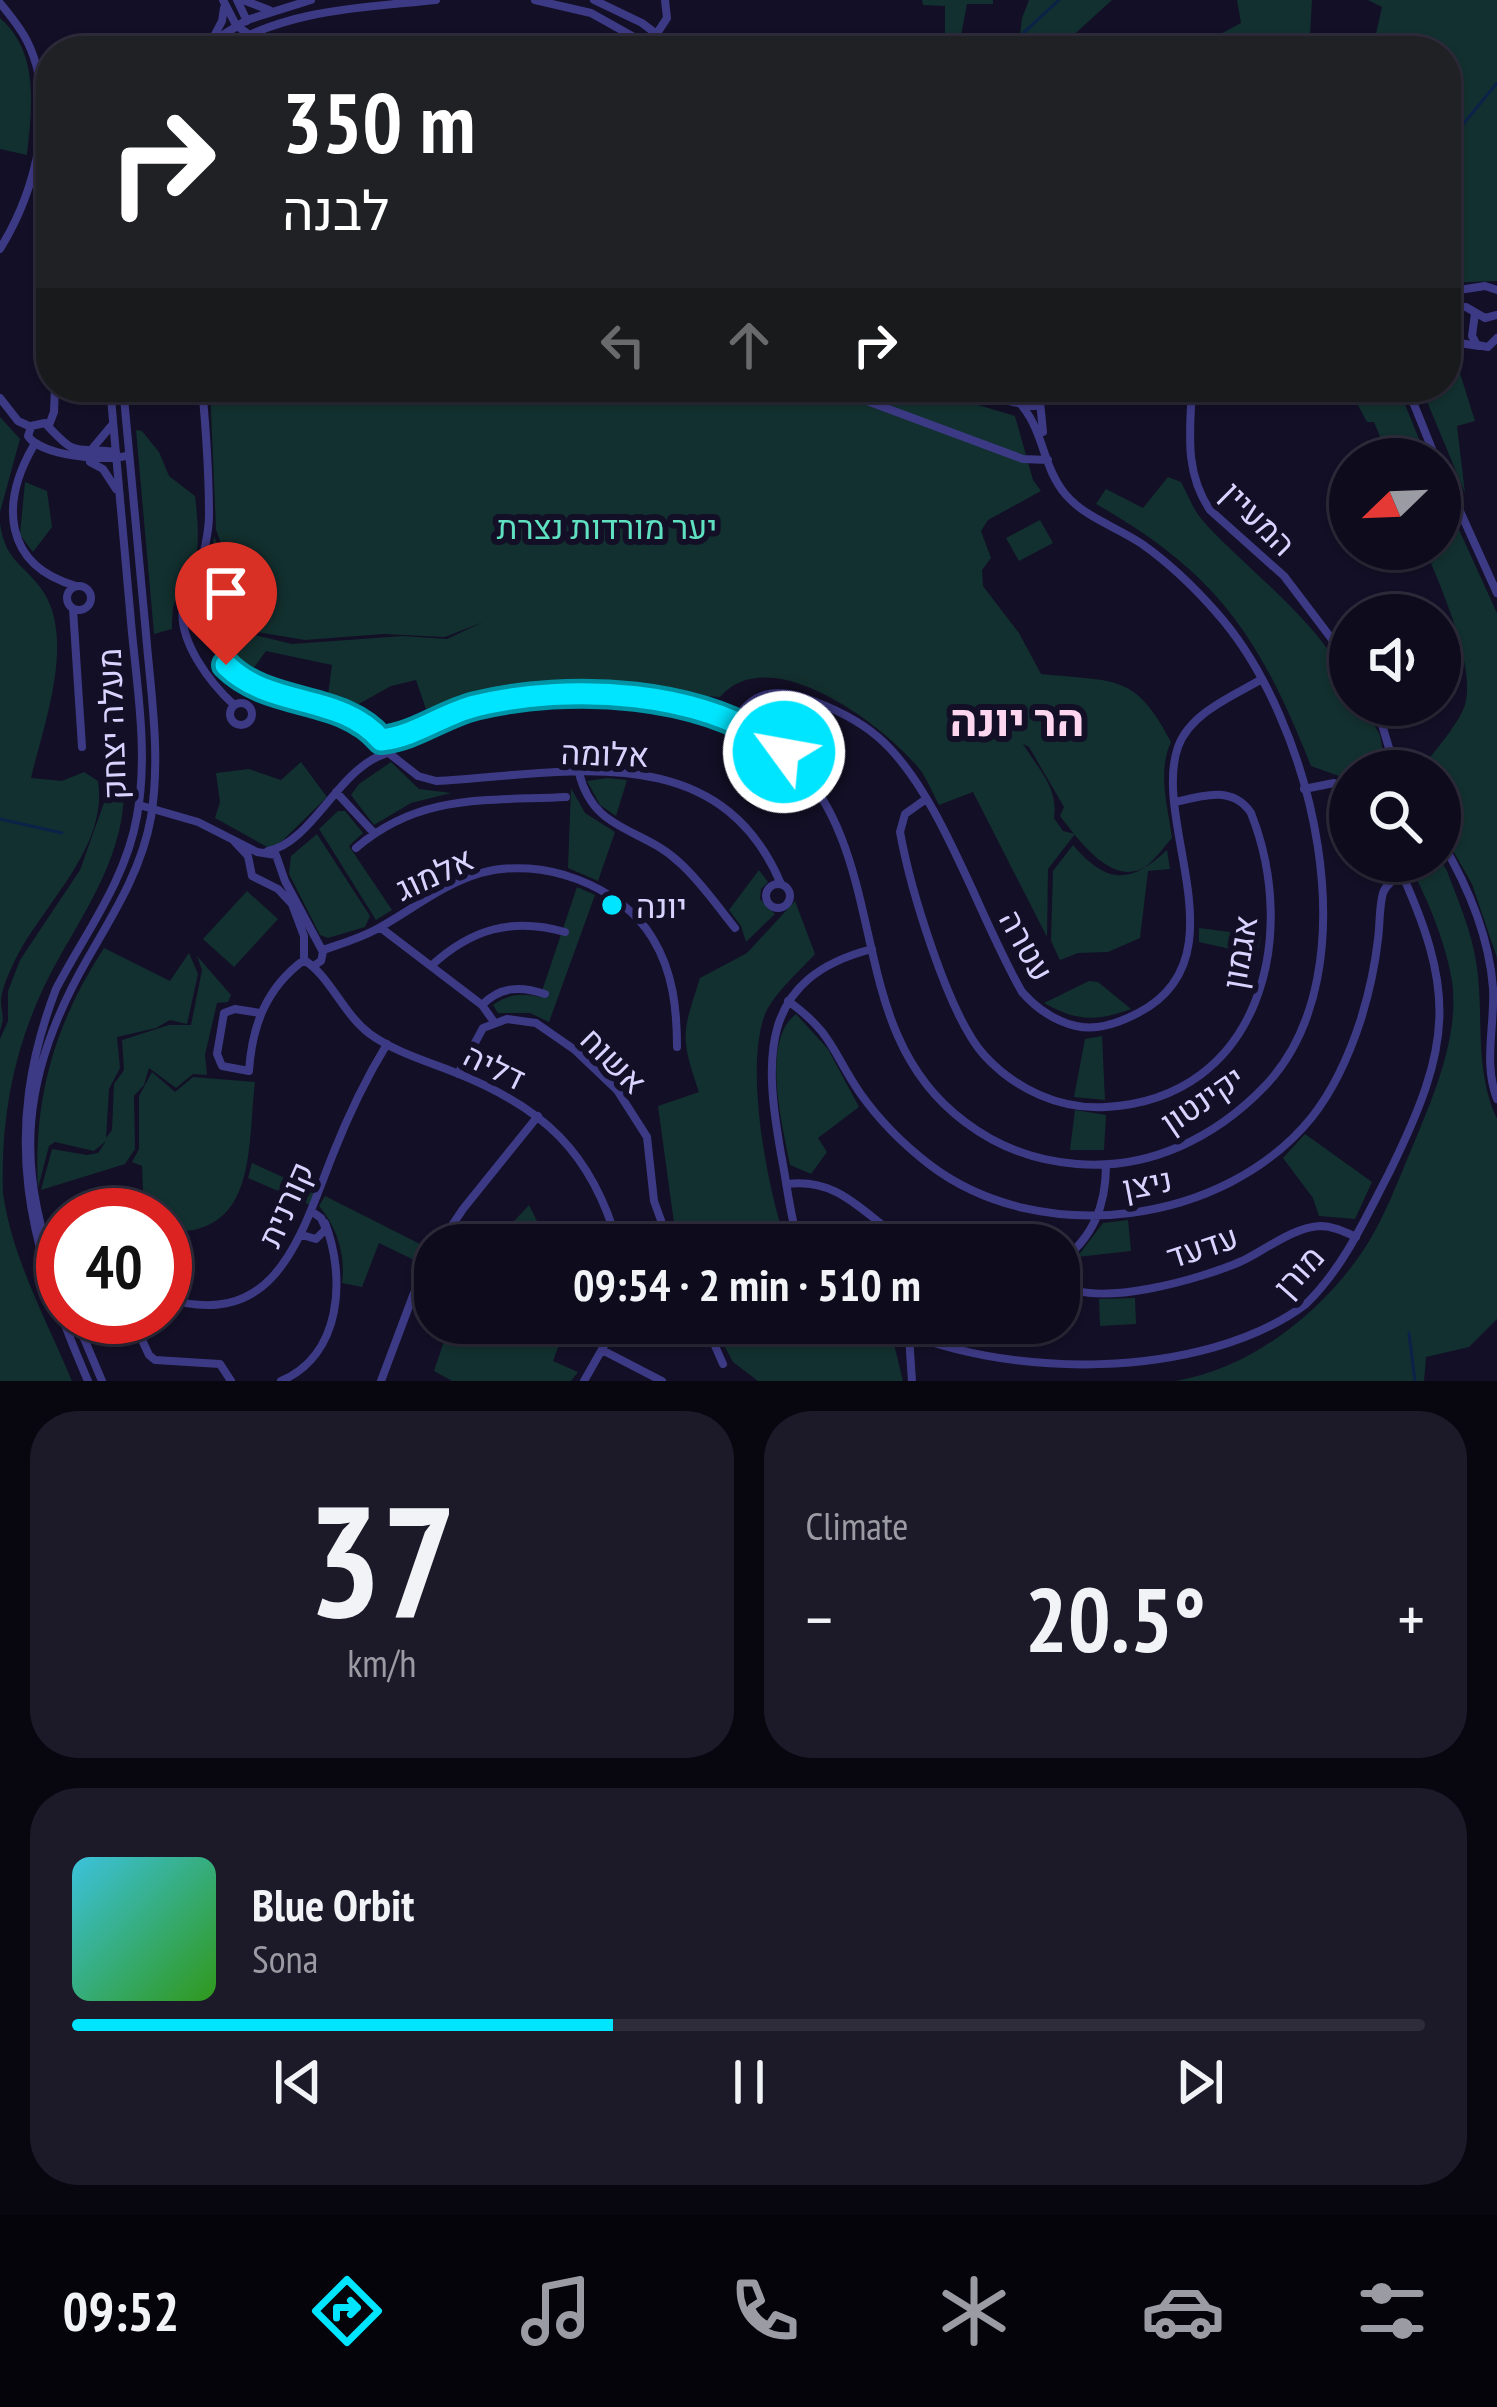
<!DOCTYPE html>
<meta charset="utf-8">
<style>
body{margin:0;font-family:"PT Sans Narrow",Heebo,sans-serif;background:#1c1929;color:#f1f3f6;height:100vh;display:flex;flex-direction:column;font-size:45px;white-space:nowrap}
*{box-sizing:border-box;margin:0}
p{font-size:39px;color:#9b9ba3}
.icon{flex:none;width:66px;height:66px;fill:none;stroke:currentColor;stroke-width:2;stroke-linecap:round;stroke-linejoin:round}
.map{position:relative;height:1381px;overflow:hidden}
.drawer{display:flex;flex-direction:column;gap:30px;padding:30px;background:#08060f;flex:1}
.drawer>*{flex:none}
.hud{position:absolute;left:36px;top:36px;width:1425px;height:366px;border-radius:48px;box-shadow:0 3px 9px #0004,0 0 0 3px #2e2b3b;background:#202124;color:#fff;overflow:hidden}
.needle{width:78px;rotate:247deg}
.fabs{position:absolute;left:1329px;top:438px;display:grid;gap:24px}
.fabs a{display:grid;place-items:center;width:132px;height:132px;border-radius:50%;background:#0e0b1c;box-shadow:0 3px 9px #0004,0 0 0 3px #2e2b3b;font-size:60px}
.speed{position:absolute;left:36px;top:1188px;display:flex;gap:24px;font-size:60px;font-weight:700;text-align:center}
.speed>*{display:grid;place-content:center;width:156px;height:156px;border-radius:50%;background:#0e0b1c;box-shadow:0 3px 9px #0004,0 0 0 3px #2e2b3b;line-height:1}
.speed .limit{border:18px solid #d22;background:#fff;color:#111}
.pin{position:absolute;display:grid;place-items:center;width:102px;height:102px;color:#fff;margin:-123px -51px;border-radius:50% 50% 50% 0;rotate:-45deg;box-shadow:0 0 12px #0007}
.pin .icon{rotate:45deg}
.me{position:absolute;width:132px;margin:-66px;rotate:302deg;stroke-linejoin:round;filter:drop-shadow(0 0 9px #0008)}
.turn{display:flex;align-items:center;gap:42px;height:252px;padding:0 48px;font-size:54px}
.turn .icon{width:156px;height:156px;stroke-width:2.5}
.turn b{display:block;font-size:84px;line-height:102px}
.lanes{display:flex;align-items:center;height:114px;padding:0 48px;background:#0003;justify-content:center;gap:60px;direction:ltr}
.lanes .off{opacity:.35}
.big{font-size:90px;font-weight:800;line-height:1.1}
.drawer .widget{flex:1;display:flex;flex-direction:column;justify-content:center;gap:18px;min-width:0;padding:0 42px;border-radius:48px;background:#1c1929}
.drawer .dial{align-items:center;gap:0}
.dial b{font-size:156px;line-height:1}
.song{display:flex;align-items:center;gap:36px}
.cover{width:144px;height:144px;border-radius:18px;background:linear-gradient(135deg,hsl(190 70% 55%),hsl(110 70% 35%))}
.played{height:12px;border-radius:6px;background:linear-gradient(90deg,#00e5ff 40%,#2e2b3b 40%)}
.keys{display:flex;justify-content:space-around;direction:ltr}
.heat{display:flex;justify-content:space-between;align-items:center;font-size:66px;direction:ltr}
.drawer .tiles{flex:1;display:grid;gap:30px;grid-template-columns:1fr 1fr}
.widget:last-child{grid-column:span 2}
.trip{position:absolute;left:414px;top:1224px;width:666px;height:120px;border-radius:48px;background:#0e0b1c;box-shadow:0 3px 9px #0004,0 0 0 3px #2e2b3b;font-weight:800;line-height:120px;text-align:center}
.dock{display:flex;height:192px;justify-content:space-around;align-items:center;background:#06040b;color:#9b9ba3}
.dock .icon{width:84px;height:84px}
.dock .current{color:#00e5ff}
.dock b{font-size:54px;color:#f1f3f6}
.map>svg:first-child{display:block}
.green{fill:#12302f}
.lines{fill:none;stroke-linecap:round;stroke-linejoin:round}
.stream{stroke:#0c2248;stroke-width:3}
.minor{stroke:#3d3a85;stroke-width:8}
.route-casing{stroke:#0095a6;stroke-width:30}
.route{stroke:#00e5ff;stroke-width:21}
.poi-dot{fill:#00e5ff;stroke:#130f26;stroke-width:4.5}
.labels{text-anchor:middle;dominant-baseline:central;stroke-width:12;stroke-linejoin:round;paint-order:stroke}
.street-label{font-size:33px;fill:#d9d4ff;stroke:#130f26}
.park-label{font-size:33px;fill:#5fe0c0;stroke:#130f26}
.poi-label{font-size:33px;fill:#d9d4ff;stroke:#130f26;text-anchor:start}
.district-label{font-size:45px;font-weight:bold;fill:#ffd6f0;stroke:#130f26}
</style>
<div class="map">
<svg width="1497" height="1381" viewBox="0 0 1497 1381">
<rect width="100%" height="100%" fill="#130f26"/>
<path class="green" d="M 922,0 L 993,0 L 993,4 L 967,4 L 958,51 L 945,51 L 945,6 L 923,5 Z
M 1029,0 L 1112,0 L 1056,51 L 1018,51 L 1022,18 Z
M 1237,0 L 1312,0 L 1309,51 L 1189,51 L 1241,23 Z
M 1368,0 L 1497,0 L 1497,281 L 1446,283 L 1446,51 L 1380,51 L 1373,47 L 1382,7 Z
M 0,18 C 40,53 32,108 27,155 L 0,149 Z
M 1446,354 L 1454,354 L 1475,421 L 1457,426 L 1465,493 L 1421,387 L 1446,387 Z
M 210,387 L 791,387 L 797,396 L 810,387 L 918,387 L 1015,416 L 1033,480 L 1041,491 L 988,520 L 981,531 L 991,558 L 982,570 L 983,586 L 1019,633 L 1041,674 C 1114,682 1135,672 1171,742 C 1157,772 1168,807 1172,838 C 1164,847 1155,860 1145,867 C 1111,888 1076,836 1060,816 L 1064,807 L 1029,747 L 1023,744 C 1037,767 1059,788 1054,818 L 1063,831 L 1075,834 L 1048,869 L 1047,937 L 973,792 L 939,805 C 933,794 928,781 921,771 C 887,727 770,638 720,697 C 689,696 659,685 628,682 C 551,675 498,687 426,709 L 416,680 L 391,686 L 357,705 L 328,695 L 332,665 L 266,651 L 250,673 C 236,667 231,658 223,646 C 195,603 210,582 214,536 L 244,611 L 247,633 L 292,644 L 403,636 L 447,639 L 483,622 L 445,637 L 383,634 L 305,640 L 251,631 L 248,613 L 216,530 Z
M 1348,387 L 1398,387 L 1427,459 L 1389,459 L 1374,422 L 1367,422 Z
M 0,417 L 20,439 L 0,512 Z
M 136,430 L 142,431 L 159,452 L 169,476 L 195,496 C 198,521 202,561 187,584 C 172,606 173,600 172,629 L 154,634 Z
M 1168,477 L 1181,482 C 1187,493 1192,506 1199,516 C 1238,565 1350,641 1350,705 L 1363,705 L 1380,735 L 1386,771 L 1350,771 L 1350,780 L 1311,766 C 1260,638 1219,574 1096,504 L 1106,489 L 1143,508 Z
M 25,482 L 47,491 L 52,527 L 33,552 L 20,535 Z
M 1440,488 L 1497,613 L 1497,958 L 1472,884 L 1440,828 L 1440,771 L 1419,771 C 1433,753 1453,731 1463,710 C 1480,674 1440,585 1425,549 L 1440,549 Z
M 1040,520 L 1053,543 L 1019,561 L 1006,538 Z
M 0,523 C 5,563 26,564 44,593 C 75,642 43,727 31,778 L 62,781 L 84,772 L 98,781 C 109,851 36,910 12,967 C 7,977 1,991 1,1003 C 2,1015 5,1019 0,1030 Z
M 301,762 L 327,797 L 277,846 L 267,847 L 215,818 L 220,802 L 216,773 L 249,769 L 281,780 Z
M 391,762 L 419,789 L 451,793 L 411,803 L 374,825 L 351,795 L 359,784 Z
M 608,778 L 627,780 L 616,816 L 600,805 L 587,781 Z
M 571,788 L 585,813 L 615,832 L 598,881 L 568,868 Z
M 109,789 L 124,790 C 124,852 89,905 59,958 C 18,1030 0,1108 3,1193 C 12,1258 47,1321 72,1381 L 0,1381 L 0,1039 L 8,1021 L 8,991 L 20,960 L 80,870 Z
M 338,811 L 345,811 L 363,833 L 349,846 L 392,910 L 376,920 L 319,829 Z
M 317,834 L 370,916 L 365,927 L 328,938 L 320,935 L 289,874 L 291,856 Z
M 1073,845 C 1107,885 1131,884 1167,850 L 1170,869 L 1148,871 L 1140,938 L 1108,952 L 1078,953 L 1060,960 L 1051,941 L 1053,871 Z
M 1440,859 L 1447,871 C 1458,900 1471,930 1476,961 C 1485,1016 1473,1067 1497,1119 L 1497,1319 L 1469,1347 L 1426,1357 L 1424,1381 L 1176,1381 C 1247,1369 1313,1319 1355,1262 C 1384,1224 1400,1174 1419,1131 C 1438,1085 1459,1031 1452,981 C 1445,939 1427,899 1408,861 Z
M 759,870 L 768,882 L 761,889 L 760,899 L 775,914 L 746,942 L 741,926 L 729,910 Z
M 577,887 L 595,895 L 549,1022 L 530,1013 L 498,1013 L 493,1005 C 508,994 522,993 540,997 Z
M 247,891 L 278,919 L 234,967 L 203,939 Z
M 795,901 L 815,954 C 800,971 776,991 766,1012 C 743,1065 768,1192 787,1245 L 677,1245 L 658,1106 L 699,1092 C 680,1036 682,1034 700,978 L 747,953 Z
M 1199,928 L 1261,936 L 1257,955 L 1199,942 Z
M 104,948 L 170,981 L 189,953 L 198,974 L 187,1024 L 170,1020 L 156,1028 L 117,1037 L 120,1068 L 109,1089 L 106,1138 L 112,1130 L 114,1084 L 124,1070 L 122,1040 L 169,1025 L 191,1025 L 202,970 L 197,956 L 231,995 L 228,1002 L 217,1003 L 205,1055 L 207,1075 L 193,1074 L 176,1088 L 149,1068 L 144,1085 L 134,1096 L 135,1149 L 125,1164 L 41,1190 L 52,1149 L 87,1155 L 98,1153 L 106,1141 L 94,1151 L 55,1142 L 49,1146 L 38,1188 C 33,1098 55,1023 104,948 Z
M 1089,981 L 1098,982 L 1131,1009 C 1096,1022 1076,1021 1044,1003 Z
M 796,1014 L 828,1049 L 859,1107 L 818,1138 L 827,1152 L 811,1174 L 790,1165 C 783,1127 760,1041 796,1014 Z
M 1102,1036 L 1105,1100 L 1074,1097 L 1085,1039 Z
M 152,1072 L 175,1092 L 193,1077 L 255,1082 C 247,1148 258,1235 168,1232 L 165,1215 L 152,1215 L 143,1191 L 142,1166 L 132,1162 L 139,1149 L 139,1096 Z
M 1075,1110 L 1106,1115 L 1104,1150 L 1070,1150 Z
M 1305,1134 L 1372,1182 L 1355,1219 L 1319,1216 L 1313,1198 L 1283,1158 Z
M 252,1163 L 316,1192 L 310,1205 L 248,1178 Z
M 325,1196 L 422,1245 L 414,1260 L 379,1243 L 362,1287 L 342,1283 C 346,1256 337,1227 319,1206 Z
M 529,1205 L 549,1245 L 492,1245 Z
M 1128,1220 L 1131,1251 L 1077,1257 L 1103,1223 Z
M 1135,1298 L 1136,1324 L 1100,1326 L 1099,1299 Z
M 450,1323 L 567,1323 L 553,1361 L 578,1372 L 571,1381 L 452,1381 L 434,1371 Z
M 712,1323 L 865,1323 L 894,1344 L 903,1381 L 758,1381 L 733,1362 Z"/>
<g class="lines">
<path class="stream" d="M 1004,51 L 1059,0
M 1446,145 L 1497,83
M 0,819 L 62,833
M 1409,1333 L 1415,1381"/>
<path class="minor" d="M 223,0 L 236,25 L 248,34
M 237,0 L 247,21
M 243,0 L 269,10
M 535,0 L 591,13 L 659,51
M 594,0 L 642,23 L 679,51
M 0,3 C 10,15 20,27 27,41 C 59,105 35,192 0,249
M 213,38 L 222,21 L 224,8
M 650,44 L 667,18 L 665,0
M 197,51 L 247,20 L 311,0
M 219,51 C 286,9 360,8 436,0
M 45,238 L 51,324
M 1446,292 L 1485,286 L 1497,290
M 1446,307 L 1466,307 L 1485,318 L 1497,315
M 1475,313 L 1472,336 L 1477,345 L 1488,347 L 1497,338
M 1446,341 L 1479,346
M 202,387 C 206,430 209,473 209,516 C 209,541 199,564 198,588 C 196,631 228,674 265,691 C 305,709 350,703 381,740
M 816,387 L 822,392 L 867,401 L 1023,459 L 1048,460
M 944,387 L 1018,403
M 1192,387 C 1190,431 1184,472 1210,510 L 1284,576 L 1350,663
M 1407,387 L 1436,459
M 0,398 L 18,421 L 31,427
M 1040,402 L 1043,432
M 1024,406 L 1035,406 L 1060,387
M 49,425 L 54,412 L 55,387
M 31,426 L 45,423 C 78,459 71,446 116,452
M 31,427 L 28,436 C 40,455 106,463 129,455
M 34,445 C 0,503 3,565 76,586
M 91,450 L 112,425
M 90,462 L 103,469 L 116,489
M 1440,467 L 1497,593
M67 598a12 12 0 1 1 24 0a12 12 0 1 1-24 0Z
M 198,599 L 183,607 C 178,641 210,683 234,705
M 73,609 L 82,747
M230 714a11 11 0 1 1 22 0a11 11 0 1 1-22 0Z
M 1376,705 L 1396,771
M 735,721 C 752,692 774,688 805,698 C 831,707 857,719 878,737 C 940,790 979,918 1022,992 C 1037,1009 1054,1021 1076,1026 C 1097,1031 1119,1023 1138,1013 C 1244,959 1151,823 1178,747 C 1190,713 1233,696 1262,679
M 389,740 L 393,750 L 382,755 L 377,747 C 385,737 398,737 411,732 C 457,712 496,698 546,697 C 628,696 720,692 785,752 C 897,857 839,1029 965,1122 C 998,1147 1036,1161 1077,1164 C 1149,1170 1215,1138 1265,1086 C 1375,971 1312,719 1216,612 C 1194,587 1169,563 1142,544 C 1117,527 1086,518 1066,495 C 1041,466 1045,428 1016,399 L 1016,387
M 390,754 L 418,776 L 436,781 C 565,774 718,735 781,884
M 579,773 C 594,833 641,826 680,863 C 701,882 718,907 735,928
M 1304,789 L 1334,783 L 1350,789
M 336,792 L 374,833
M 926,799 L 905,814 L 900,832 C 910,887 948,1015 984,1055 C 1015,1089 1060,1110 1106,1107 C 1260,1098 1300,937 1251,813 C 1233,786 1204,795 1176,802
M 139,805 L 198,822 L 257,852 L 276,855 L 285,881 L 323,952 L 321,961 L 315,965
M 1440,839 C 1467,884 1489,935 1493,988 C 1495,1025 1483,1063 1497,1099
M 234,841 L 248,856 L 252,876 L 278,889 L 292,904 L 304,936 L 304,960 C 330,976 343,1014 370,1034 C 395,1052 426,1061 454,1072 C 543,1107 592,1152 618,1245
M 356,848 C 420,793 487,801 566,797
M 268,851 C 311,843 338,771 382,755
M766 896a12 12 0 1 1 24 0a12 12 0 1 1-24 0Z
M 381,928 L 482,1005 L 494,1022
M 323,950 C 340,944 358,939 375,930 C 411,911 440,885 481,873 C 541,856 621,885 653,939 C 673,972 677,1009 677,1047
M 431,966 C 471,929 512,917 565,932
M 788,1001 C 833,1033 832,1052 860,1093 C 879,1120 904,1145 930,1165 C 1041,1249 1225,1225 1312,1117 C 1334,1089 1350,1053 1361,1019 C 1369,993 1375,966 1378,939 C 1380,925 1379,907 1383,893 C 1386,884 1394,880 1402,875
M 482,1005 C 501,986 521,986 545,994
M 260,1013 L 235,1009 L 224,1013 L 217,1054 L 222,1066 L 249,1071 C 252,1026 266,988 304,960
M 458,1074 L 483,1028 L 507,1019 L 536,1023 L 575,1050 L 617,1090 L 647,1137 L 654,1201 L 670,1245
M 787,1184 C 843,1177 866,1219 911,1245
M 83,1200 L 90,1215
M 302,1235 L 316,1239 L 326,1229 L 321,1218 L 311,1211
M 439,1245 L 463,1209 L 538,1116
M 799,1245 C 790,1216 787,1184 781,1154 C 764,1058 759,978 872,949
M 1059,1263 C 1093,1238 1106,1206 1106,1165
M 1059,1282 C 1093,1311 1204,1278 1242,1261 C 1265,1250 1294,1227 1320,1226 C 1333,1226 1345,1232 1356,1237
M 63,1290 C 11,1168 22,1072 88,958 C 114,913 142,869 151,817 C 161,756 151,694 146,634 C 138,551 130,469 123,387
M 165,1298 C 277,1333 301,1234 333,1154 C 348,1116 365,1080 387,1044
M 75,1317 L 102,1381
M 705,1323 L 723,1364
M 883,1323 C 1001,1381 1203,1381 1306,1304 C 1344,1267 1365,1219 1389,1173 C 1453,1043 1457,992 1396,861
M 136,1327 L 149,1355 L 155,1360 L 220,1364 L 231,1381
M 909,1336 L 912,1381
M 604,1351 L 662,1381
M 88,1381 C 28,1243 0,1135 56,989 C 86,932 126,880 137,816 C 148,756 138,693 132,633 C 125,551 117,469 110,387
M 281,1381 C 342,1355 346,1277 325,1223
M 381,1381 L 414,1293 L 435,1252
M 584,1381 L 617,1323"/>
</g>
<g class="lines">
<g class="route-casing">
<path id="route" d="M 226,665 C 270,709 341,693 381,740 C 414,737 443,714 475,706 C 569,683 706,689 784,752"/>
</g>
<use href="#route" class="route"/>
</g>
<circle class="poi-dot" cx="612" cy="905" r="12"/>
<g class="labels">
<g class="street-label">
<text transform="translate(1259 518) rotate(45)">המעיין</text>
<text transform="translate(111 724) rotate(-92)">מעלה יצחק</text>
<text transform="translate(605 753) rotate(2)">אלומה</text>
<text transform="translate(434 873) rotate(-25)">אלמוג</text>
<text transform="translate(1027 945) rotate(61)">עטרה</text>
<text transform="translate(1239 952) rotate(-80)">אגמון</text>
<text transform="translate(614 1060) rotate(45)">אשוח</text>
<text transform="translate(495 1066) rotate(26)">דליה</text>
<text transform="translate(1202 1099) rotate(-34)">יקינטון</text>
<text transform="translate(1147 1183) rotate(-11)">ניצן</text>
<text transform="translate(285 1204) rotate(-66)">קורנית</text>
<text transform="translate(1202 1246) rotate(-18)">עדעד</text>
<text transform="translate(1298 1271) rotate(-48)">מורן</text>
</g>
<g class="park-label">
<text x="607" y="526">יער מורדות נצרת</text>
</g>
<g class="poi-label">
<text x="636" y="905">יונה</text>
</g>
<g class="district-label">
<text x="1017" y="719">הר יונה</text>
</g>
</g>
</svg>
<div class="fabs">
<a><svg class="needle" viewBox="-14 -14 28 28"><path d="M0-13l5 13h-10z" fill="#e53935"/><path d="M0 13l5-13h-10z" fill="#9b9ba3"/></svg></a>
<a><svg class="icon" aria-label="sound" viewBox="0 0 24 24"><path d="M4 9h4l5-4v14l-5-4H4zM17 9q2 3 0 6"/></svg></a>
<a><svg class="icon" aria-label="search" viewBox="0 0 24 24"><circle cx="10" cy="10" r="6"/><path d="M15 15l6 6"/></svg></a>
</div>
<div class="speed"><div class="limit">40</div></div>
<div class="pin" style="left:226px;top:665px;background:#d93025"><svg class="icon" aria-label="arrive" viewBox="0 0 24 24"><path d="M6 21V4h12l-3 4 3 4H6"/></svg></div>
<svg class="me" style="left:784px;top:752px" viewBox="-20 -20 40 40"><circle r="17" fill="#00e5ff" stroke="#fff" stroke-width="3"/><path d="M0-11L8 9 0 5-8 9z" fill="#fff"/></svg>
<div class="trip">09:54 · 2 min · 510 m</div>
<div class="hud">
<div class="turn"><svg class="icon" aria-label="right" viewBox="0 0 24 24"><path d="M7 20v-9h11M14 6l5 5-5 5"/></svg><div><b>350 m</b>לבנה</div></div>
<div class="lanes"><svg class="icon off" aria-label="left" viewBox="0 0 24 24"><path d="M17 20v-9H6M10 6l-5 5 5 5"/></svg><svg class="icon off" aria-label="ahead" viewBox="0 0 24 24"><path d="M12 20V5M6 11l6-6 6 6"/></svg><svg class="icon" aria-label="right" viewBox="0 0 24 24"><path d="M7 20v-9h11M14 6l5 5-5 5"/></svg></div>
</div>
</div>
<section class="drawer">
<div class="tiles">
<div class="widget dial"><b>37</b><p>km/h</p></div>
<div class="widget"><p>Climate</p>
<div class="heat"><a>−</a><b class="big">20.5°</b><a>+</a></div>
</div>
<div class="widget">
<div class="song"><i class="cover"></i><div><b>Blue Orbit</b><p>Sona</p></div></div>
<div class="played"></div>
<div class="keys"><svg class="icon" aria-label="previous" viewBox="0 0 24 24"><path d="M18 5L8 12l10 7zM5 5v14"/></svg><svg class="icon" aria-label="pause" viewBox="0 0 24 24"><path d="M8 5v14M16 5v14"/></svg><svg class="icon" aria-label="next" viewBox="0 0 24 24"><path d="M6 5l10 7-10 7zM19 5v14"/></svg></div>
</div>
</div>
</section>
<nav class="dock">
<b>09:52</b>
<svg class="icon current" aria-label="directions" viewBox="0 0 24 24"><path d="M12 3l9 9-9 9-9-9zM9 14v-3h6M13 9l2 2-2 2"/></svg>
<svg class="icon" aria-label="music" viewBox="0 0 24 24"><path d="M9 18V5l10-2v13"/><circle cx="6" cy="18" r="3"/><circle cx="16" cy="16" r="3"/></svg>
<svg class="icon" aria-label="phone" viewBox="0 0 24 24"><path d="M5 4h4l2 5-3 2q2 4 5 5l2-3 5 2v4C11 20 4 13 5 4z"/></svg>
<svg class="icon" aria-label="climate" viewBox="0 0 24 24"><path d="M12 3v18M4 7l16 10M4 17L20 7"/></svg>
<svg class="icon" aria-label="car" viewBox="0 0 24 24"><path d="M5 17H2v-5l4-1 3-4h7l3 4 3 1v5h-3M9 17h6M6 11h13"/><circle cx="7" cy="17" r="2"/><circle cx="17" cy="17" r="2"/></svg>
<svg class="icon" aria-label="filters" viewBox="0 0 24 24"><path d="M4 7h16M4 17h16"/><circle cx="9" cy="7" r="2"/><circle cx="15" cy="17" r="2"/></svg>
</nav>
